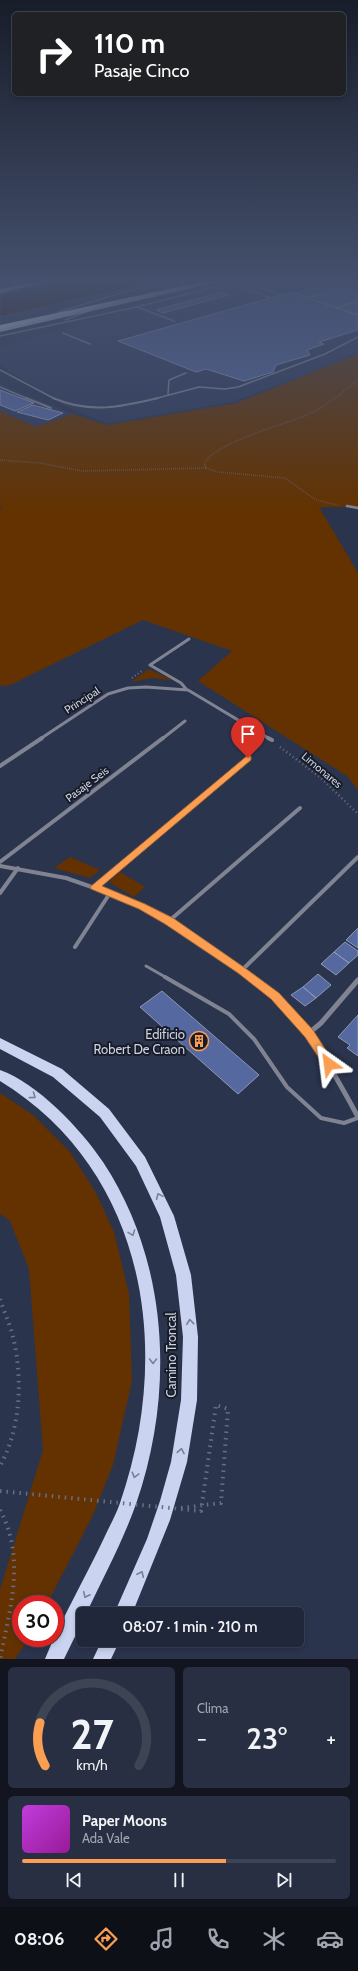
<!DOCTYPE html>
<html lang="es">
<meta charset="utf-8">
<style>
body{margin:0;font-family:Cabin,sans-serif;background:#282f42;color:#f1f3f6;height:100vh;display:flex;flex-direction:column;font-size:15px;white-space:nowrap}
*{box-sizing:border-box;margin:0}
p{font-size:13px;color:#a2a5af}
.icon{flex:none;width:22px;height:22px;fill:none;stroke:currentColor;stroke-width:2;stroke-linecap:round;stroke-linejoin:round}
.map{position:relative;height:1659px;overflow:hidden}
.details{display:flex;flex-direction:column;gap:8px;padding:8px;background:#121520;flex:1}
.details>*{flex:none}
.hud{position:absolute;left:12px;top:12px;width:334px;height:84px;border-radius:6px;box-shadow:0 2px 6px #0003,0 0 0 1px #3d4454;background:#202124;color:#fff;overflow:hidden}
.speed{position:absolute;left:12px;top:1595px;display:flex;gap:8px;font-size:20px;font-weight:700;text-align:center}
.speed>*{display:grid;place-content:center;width:52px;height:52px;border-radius:50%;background:#20273a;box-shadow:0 2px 6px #0003,0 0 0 1px #3d4454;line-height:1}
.speed .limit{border:6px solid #d22;background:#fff;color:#111}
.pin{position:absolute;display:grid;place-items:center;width:34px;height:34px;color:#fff;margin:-41px -17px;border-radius:50% 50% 50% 0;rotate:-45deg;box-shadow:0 0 4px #0007}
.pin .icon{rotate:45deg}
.me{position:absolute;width:44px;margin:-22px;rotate:329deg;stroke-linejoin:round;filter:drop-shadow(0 0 3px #0008)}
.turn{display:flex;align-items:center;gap:14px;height:84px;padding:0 16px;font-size:18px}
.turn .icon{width:52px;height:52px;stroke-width:2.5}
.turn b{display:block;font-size:28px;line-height:34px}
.big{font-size:30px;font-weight:600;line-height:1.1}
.details .card{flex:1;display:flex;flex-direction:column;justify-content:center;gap:6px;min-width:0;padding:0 14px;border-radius:6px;background:#282f42}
.details .dial{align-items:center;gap:0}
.dial svg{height:104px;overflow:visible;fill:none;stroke:#3d4454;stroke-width:7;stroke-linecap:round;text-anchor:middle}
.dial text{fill:#f1f3f6;stroke:none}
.song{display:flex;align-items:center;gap:12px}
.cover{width:48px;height:48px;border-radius:6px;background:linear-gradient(135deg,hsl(290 70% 55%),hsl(300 70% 35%))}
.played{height:4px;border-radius:2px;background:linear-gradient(90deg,#fb9e51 65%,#3d4454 65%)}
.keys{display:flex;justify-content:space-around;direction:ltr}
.heat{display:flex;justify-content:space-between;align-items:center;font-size:22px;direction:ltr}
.details .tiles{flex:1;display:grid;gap:8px;grid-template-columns:1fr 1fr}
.card:last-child{grid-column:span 2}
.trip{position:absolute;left:76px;top:1607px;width:228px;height:40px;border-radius:6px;background:#20273a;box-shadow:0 2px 6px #0003,0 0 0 1px #3d4454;font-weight:600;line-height:40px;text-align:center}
.dock{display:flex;height:64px;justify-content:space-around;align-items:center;background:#0d1017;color:#a2a5af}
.dock .icon{width:28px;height:28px}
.dock .current{color:#fb9e51}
.dock b{font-size:18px;color:#f1f3f6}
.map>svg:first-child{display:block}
.built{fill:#313b5b}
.green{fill:#633200}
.water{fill:#301600;stroke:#5f4e44}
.building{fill:#5668a0;stroke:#8d98b6}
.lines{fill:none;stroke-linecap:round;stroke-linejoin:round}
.path-far3{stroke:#676f85;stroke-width:1.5;stroke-dasharray:0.5 1.5;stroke-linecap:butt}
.path-far2{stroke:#676f85;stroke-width:2;stroke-dasharray:1 2.5;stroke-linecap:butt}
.path-far1{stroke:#676f85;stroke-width:2.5;stroke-dasharray:1 3;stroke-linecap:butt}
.path{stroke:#676f85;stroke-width:4;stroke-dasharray:1.5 5;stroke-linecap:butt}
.service-far3{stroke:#808492;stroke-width:1.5}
.service-far2{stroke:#808492;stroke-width:2}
.service-far1{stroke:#808492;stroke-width:3}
.service{stroke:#808492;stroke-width:4}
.minor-far3{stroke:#808492;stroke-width:2.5}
.minor-far2{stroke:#808492;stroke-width:3}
.minor-far1{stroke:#808492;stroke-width:4}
.minor{stroke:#808492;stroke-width:5}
.primary{fill:#cad4f0;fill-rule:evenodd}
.motorway{fill:#f1f4fa;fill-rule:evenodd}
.path-bridge{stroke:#676f85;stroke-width:4;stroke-dasharray:1.5 5;stroke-linecap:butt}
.service-bridge{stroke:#808492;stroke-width:1.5}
.oneway{stroke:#7a8196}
.route{fill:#fb9e51;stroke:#a36735}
.labels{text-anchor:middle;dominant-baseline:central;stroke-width:4;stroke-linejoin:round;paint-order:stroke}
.street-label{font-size:11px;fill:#ccd2e3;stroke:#181c28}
.near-poi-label{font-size:13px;fill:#ccd2e3;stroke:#181c28;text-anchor:end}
.near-street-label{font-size:13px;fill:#ccd2e3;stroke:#181c28}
</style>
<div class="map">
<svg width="358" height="1659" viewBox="0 0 358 1659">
<rect width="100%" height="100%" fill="#2b344d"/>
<path class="built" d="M 234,279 L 358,280 L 358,352 L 308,374 L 231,402 L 107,424 L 63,405 L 0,365 L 0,347 Z
M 0,384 L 73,414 L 36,427 L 0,411 Z"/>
<path class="green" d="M 358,354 L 358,507 L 319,507 L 358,573 L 358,790 L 347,776 L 198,681 L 232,651 L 143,620 L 10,685 L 0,686 L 0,509 L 2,507 L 0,506 L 0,411 L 36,427 L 73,414 L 107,425 L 237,403 Z
M 147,670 L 150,670 L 173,680 L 152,678 L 131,682 Z
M 70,857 L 100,870 L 90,878 L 54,868 Z
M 120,872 L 145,887 L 134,897 L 109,882 Z
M 0,1093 L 33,1115 L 70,1152 L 96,1193 L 114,1232 L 129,1294 L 132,1381 L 113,1465 L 93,1515 L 47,1604 L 21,1604 L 21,1638 L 29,1638 L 15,1659 L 0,1659 L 0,1590 L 43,1450 L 29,1269 L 10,1221 L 0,1214 Z"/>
<path class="water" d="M 72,279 L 168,279 L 0,317 L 0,295 Z"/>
<path class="building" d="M 335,283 L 347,287 L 308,298 L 294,293 Z
M 347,287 L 358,292 L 358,301 L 336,308 L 308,298 Z
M 221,292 L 229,295 L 163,313 L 156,310 Z
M 291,292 L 358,315 L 358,330 L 319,342 L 324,344 L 307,350 L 310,355 L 276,365 L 273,372 L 244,381 L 206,369 L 196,372 L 118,341 Z
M 355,302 L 358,303 L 358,313 L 354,314 L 336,308 Z
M 0,390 L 34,403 L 15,411 L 0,405 Z
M 33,405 L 63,413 L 48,420 L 17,412 Z
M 358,928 L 358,948 L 346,940 Z
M 345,942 L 358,951 L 358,955 L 349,963 L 334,952 Z
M 334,952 L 349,963 L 336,975 L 321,964 Z
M 318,974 L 331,985 L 316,998 L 303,987 Z
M 303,987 L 316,998 L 305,1006 L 291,995 Z
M 162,991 L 259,1075 L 238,1094 L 140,1007 Z
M 358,1015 L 358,1056 L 347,1048 L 350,1045 L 338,1037 Z"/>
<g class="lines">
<path class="path-far3" d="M 0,460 L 40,463 L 82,471 L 206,468
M 338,505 L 316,500 L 285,478 L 218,472 L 206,468 L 204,463 C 222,439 283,426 311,413 C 328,405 343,392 358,380"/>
<path class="path-far2" d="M 132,678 L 143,670"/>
<path class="path-far1" d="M 280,747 L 321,778 L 358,814"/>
<path class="path" d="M 0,1299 C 4,1312 10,1324 13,1337 C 23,1378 21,1428 0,1466
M 181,1508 L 221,1503 L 228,1409 L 216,1405
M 0,1510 C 26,1558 10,1609 0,1659"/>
<path class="service-far3" d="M 237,279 L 281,295
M 335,279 L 358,287
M 137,307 L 174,321
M 58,312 L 128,291 L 184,279
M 65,320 L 89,311
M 63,333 L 90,344
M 0,336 L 132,308 L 230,283 L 271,298
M 0,370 L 55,399
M 0,387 L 28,399
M 168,394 L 169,380 L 186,373
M 154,399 L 199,387 L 225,389 L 238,387 L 325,354 L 358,337"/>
<path class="service-far2" d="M 26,398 L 51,408
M 53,398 C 90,414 121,407 158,398"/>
<path class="service-far1" d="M 146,966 L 167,978"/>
<path class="service" d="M 165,977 L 229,1014 L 254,1039 L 287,1087 L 321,1118 L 344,1123 L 358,1118"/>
<path class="minor-far3" d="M 347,506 L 358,508"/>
<path class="minor-far2" d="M 187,690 L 181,683 L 150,665 L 189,639
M 40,739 L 108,694 L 128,688 L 146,687 L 188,690 L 270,739
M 162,739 L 185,721"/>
<path class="minor-far1" d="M 268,738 L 272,740
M 0,766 L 42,738
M 0,862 L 163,738
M 0,866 L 66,878 L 129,900 L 178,927 L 252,978
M 95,887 L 118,870 L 248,758
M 0,893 L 18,868
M 169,921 L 300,808
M 75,947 L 110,893
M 241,971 L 358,857"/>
<path class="minor" d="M 250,977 C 302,1016 328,1061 358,1117
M 309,1033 L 321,1023 L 358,980"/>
<path class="primary" d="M 225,279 L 232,279 L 0,332 L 0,328 Z
M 0,1038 L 62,1069 L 109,1109 L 145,1157 L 174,1216 L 191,1275 L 198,1337 L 197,1400 L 187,1462 L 170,1520 L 132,1614 L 114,1614 L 147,1539 L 160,1501 L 171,1462 L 181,1400 L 183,1337 L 176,1275 L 160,1217 L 136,1166 L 100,1117 L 53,1077 L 0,1049 Z
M 0,1070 C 37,1083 81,1129 103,1162 C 169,1262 175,1392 136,1504 C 123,1541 103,1578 86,1614 L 83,1614 L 83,1620 L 64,1659 L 45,1659 C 62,1617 86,1577 105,1536 C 110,1525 116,1515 120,1503 C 173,1351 147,1171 0,1081 Z
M 102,1640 L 120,1640 L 111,1659 L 93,1659 Z"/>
<path class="motorway" d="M 50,279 L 59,279 L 0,293 L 0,289 Z
M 216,279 L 225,279 L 0,329 L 0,325 Z"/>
<path class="path-bridge" d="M 0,1491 L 201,1511 L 216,1405"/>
<path class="service-bridge" d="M 220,279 L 230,283"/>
</g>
<defs><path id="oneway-chevron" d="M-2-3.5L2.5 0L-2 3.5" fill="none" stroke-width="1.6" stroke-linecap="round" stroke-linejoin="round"/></defs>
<g class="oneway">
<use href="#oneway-chevron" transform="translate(33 1096) rotate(36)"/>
<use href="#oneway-chevron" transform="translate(159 1196) rotate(-114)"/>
<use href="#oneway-chevron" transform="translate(132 1233) rotate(70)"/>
<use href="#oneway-chevron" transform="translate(190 1322) rotate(-96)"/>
<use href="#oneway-chevron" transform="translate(153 1361) rotate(90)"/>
<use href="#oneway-chevron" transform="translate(181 1451) rotate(-80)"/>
<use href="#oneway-chevron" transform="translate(135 1475) rotate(105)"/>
<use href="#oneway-chevron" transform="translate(141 1574) rotate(-65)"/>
<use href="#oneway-chevron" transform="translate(86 1595) rotate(116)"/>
</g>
<linearGradient id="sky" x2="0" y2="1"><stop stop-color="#181d2a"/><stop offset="0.55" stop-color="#44506d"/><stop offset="1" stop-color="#44506d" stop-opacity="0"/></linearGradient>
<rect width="358" height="511" fill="url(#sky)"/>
<path class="route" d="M 248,755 L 251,756 L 251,760 L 102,886 L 145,904 L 173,918 L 245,968 L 279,993 L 313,1030 L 333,1061 L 335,1064 L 333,1067 L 329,1069 L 325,1067 L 305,1037 L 271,999 L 238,973 L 165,924 L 139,909 L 91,889 L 90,887 Z"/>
<defs>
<g id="building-ring" transform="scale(1)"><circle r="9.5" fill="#181c28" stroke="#fb9e51" stroke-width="1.5"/><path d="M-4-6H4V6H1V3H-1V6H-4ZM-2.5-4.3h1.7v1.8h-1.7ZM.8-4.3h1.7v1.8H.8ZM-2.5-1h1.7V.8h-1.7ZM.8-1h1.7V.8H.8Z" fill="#fb9e51"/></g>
</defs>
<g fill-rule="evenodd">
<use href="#building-ring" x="199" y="1041"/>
</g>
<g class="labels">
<g class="street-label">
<text transform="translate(82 700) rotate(-33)">Principal</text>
<text transform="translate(322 770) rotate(40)">Limonares</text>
<text transform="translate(87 784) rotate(-37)">Pasaje Seis</text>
</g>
<g class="near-poi-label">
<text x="185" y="1034">Edificio<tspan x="185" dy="15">Robert De Craon</tspan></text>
</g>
<g class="near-street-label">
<text transform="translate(171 1355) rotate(-90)">Camino Troncal</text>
</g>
</g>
</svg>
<div class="speed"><div class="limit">30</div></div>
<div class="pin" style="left:248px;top:758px;background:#d93025"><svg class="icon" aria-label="arrive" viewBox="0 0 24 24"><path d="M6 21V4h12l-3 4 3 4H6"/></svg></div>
<svg class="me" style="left:329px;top:1064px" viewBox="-20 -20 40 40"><path d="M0-17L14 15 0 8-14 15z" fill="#fb9e51" stroke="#fff" stroke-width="4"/></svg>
<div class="trip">08:07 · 1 min · 210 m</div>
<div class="hud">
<div class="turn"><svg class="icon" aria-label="right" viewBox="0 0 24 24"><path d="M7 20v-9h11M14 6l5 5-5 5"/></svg><div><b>110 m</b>Pasaje Cinco</div></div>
</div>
</div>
<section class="details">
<div class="tiles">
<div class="card dial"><svg viewBox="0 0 100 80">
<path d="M14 69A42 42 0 1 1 86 69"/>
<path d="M14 69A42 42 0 0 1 10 36" stroke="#fb9e51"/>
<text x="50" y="56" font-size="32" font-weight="700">27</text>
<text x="50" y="72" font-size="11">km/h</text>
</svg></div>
<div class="card"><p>Clima</p>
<div class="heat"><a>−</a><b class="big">23°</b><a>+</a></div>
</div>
<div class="card">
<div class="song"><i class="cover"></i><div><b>Paper Moons</b><p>Ada Vale</p></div></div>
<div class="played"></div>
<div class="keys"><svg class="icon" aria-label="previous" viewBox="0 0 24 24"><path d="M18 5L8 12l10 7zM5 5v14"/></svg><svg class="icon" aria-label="pause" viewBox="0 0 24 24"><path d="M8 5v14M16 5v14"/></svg><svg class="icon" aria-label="next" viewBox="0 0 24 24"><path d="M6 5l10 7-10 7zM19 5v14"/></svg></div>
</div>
</div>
</section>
<nav class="dock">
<b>08:06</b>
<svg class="icon current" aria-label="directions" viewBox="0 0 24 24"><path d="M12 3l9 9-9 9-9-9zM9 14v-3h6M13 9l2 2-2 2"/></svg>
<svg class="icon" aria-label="music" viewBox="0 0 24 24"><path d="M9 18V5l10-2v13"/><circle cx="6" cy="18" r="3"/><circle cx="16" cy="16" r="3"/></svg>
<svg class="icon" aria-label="phone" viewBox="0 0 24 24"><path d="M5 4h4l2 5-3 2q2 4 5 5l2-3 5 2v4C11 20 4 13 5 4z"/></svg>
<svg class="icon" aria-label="climate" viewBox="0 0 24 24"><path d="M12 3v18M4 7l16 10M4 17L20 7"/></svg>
<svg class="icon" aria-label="car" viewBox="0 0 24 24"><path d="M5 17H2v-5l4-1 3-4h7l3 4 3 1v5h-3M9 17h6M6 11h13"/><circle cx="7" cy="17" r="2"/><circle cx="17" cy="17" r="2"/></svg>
</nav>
